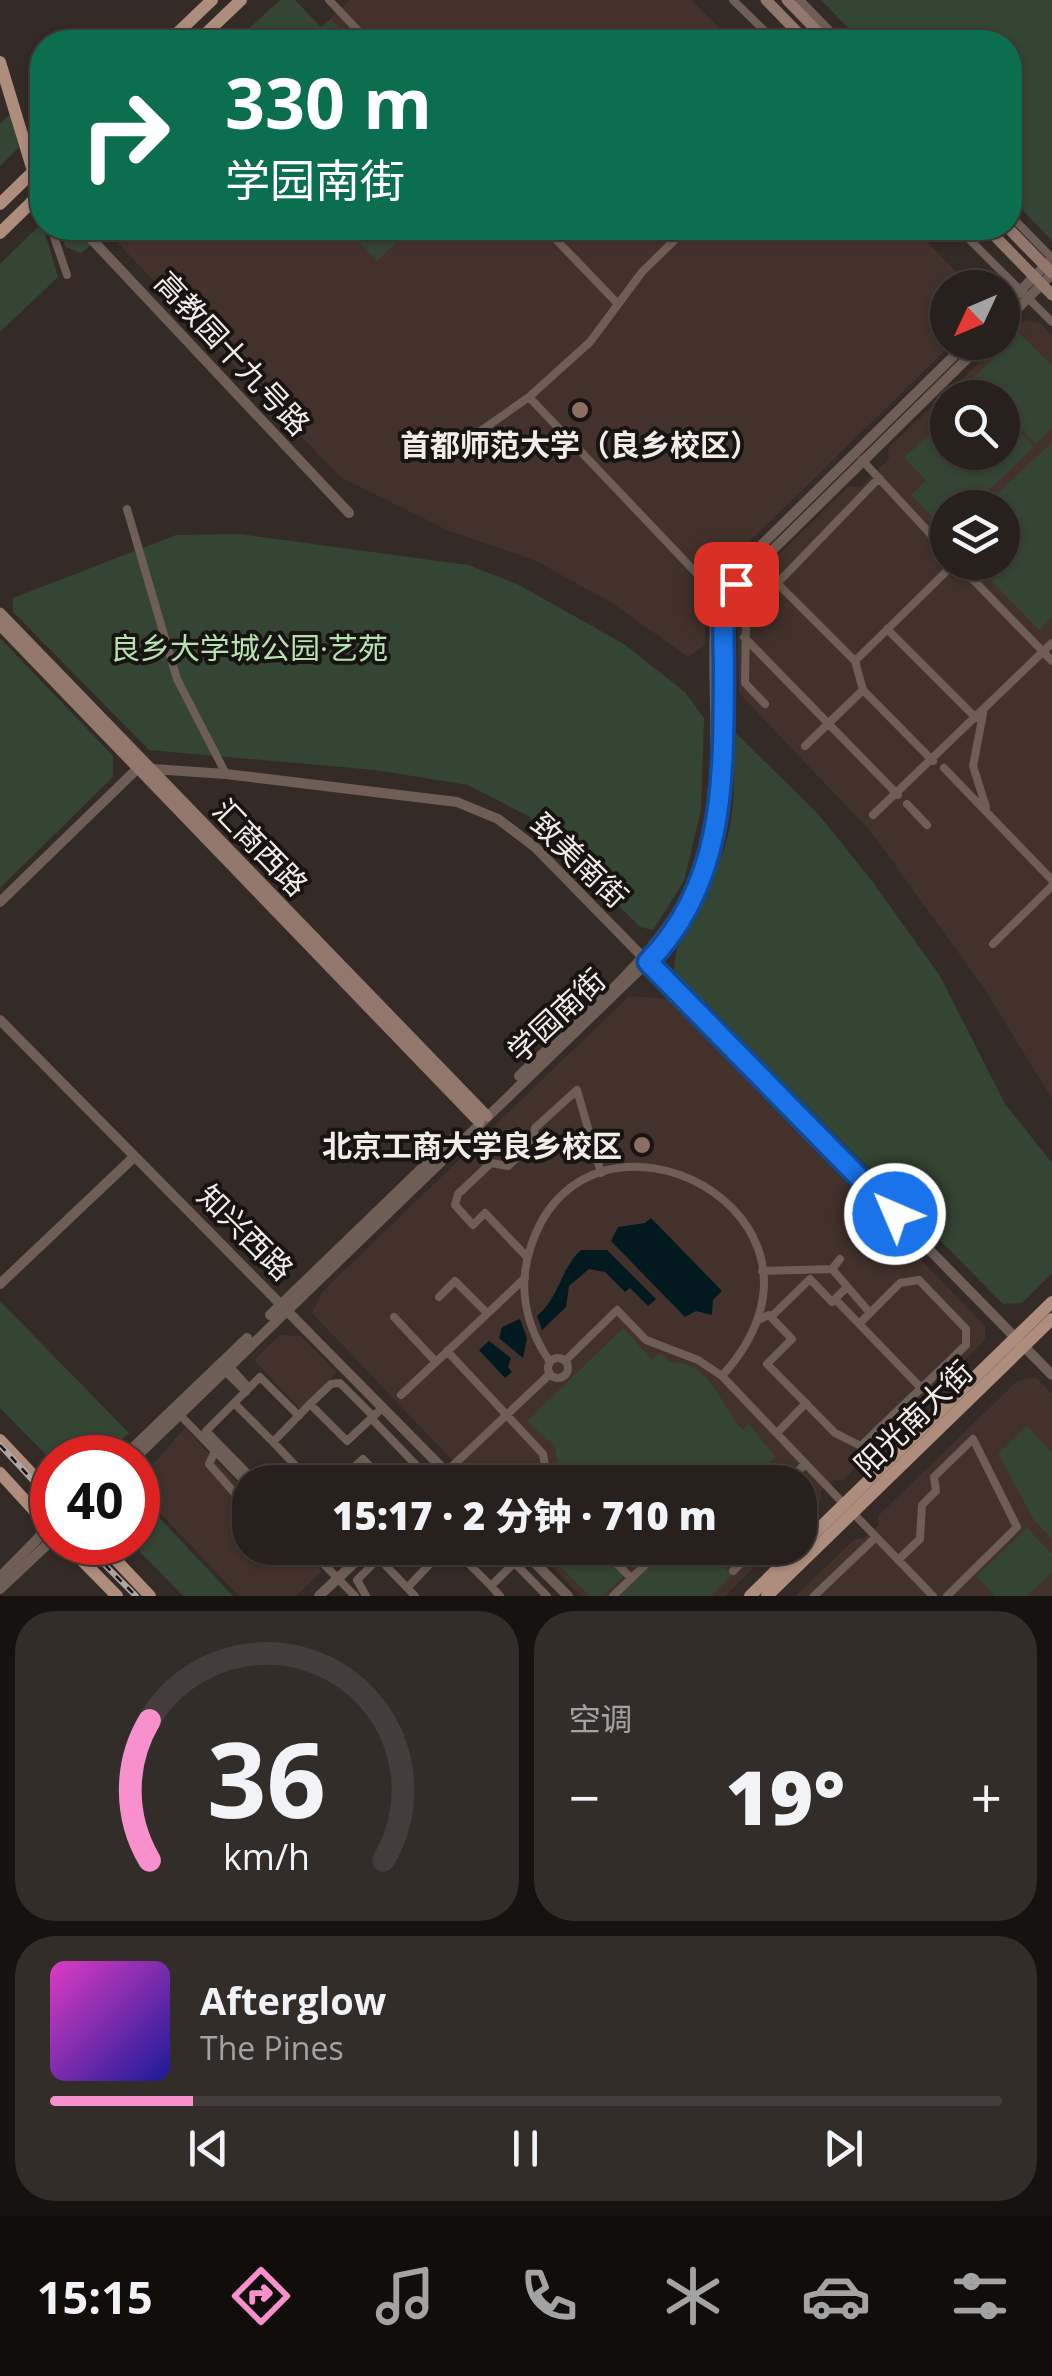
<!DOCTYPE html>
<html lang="zh">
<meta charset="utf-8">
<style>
body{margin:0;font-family:"Open Sans","Noto Sans SC",sans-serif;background:#332d29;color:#f1f3f6;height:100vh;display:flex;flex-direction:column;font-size:38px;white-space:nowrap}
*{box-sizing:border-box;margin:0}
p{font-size:32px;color:#a4a3a3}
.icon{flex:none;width:55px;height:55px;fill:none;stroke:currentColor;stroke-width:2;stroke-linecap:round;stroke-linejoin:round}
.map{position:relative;height:1596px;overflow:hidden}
.details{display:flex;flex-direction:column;gap:15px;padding:15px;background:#15120f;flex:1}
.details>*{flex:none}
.top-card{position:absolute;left:30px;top:30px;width:992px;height:210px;border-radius:40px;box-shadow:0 2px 8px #0004,0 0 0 2px #433e3b;background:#0b6e4f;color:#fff;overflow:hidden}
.needle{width:65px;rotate:226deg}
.controls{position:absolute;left:930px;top:270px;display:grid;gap:20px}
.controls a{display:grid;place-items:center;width:90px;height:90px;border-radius:50%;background:#27201c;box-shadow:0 2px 8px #0004,0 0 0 2px #433e3b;font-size:50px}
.speed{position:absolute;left:30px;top:1435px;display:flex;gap:20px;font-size:50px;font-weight:700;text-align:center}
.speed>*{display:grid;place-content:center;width:130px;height:130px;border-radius:50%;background:#27201c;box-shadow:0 2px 8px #0004,0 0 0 2px #433e3b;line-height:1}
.speed .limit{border:15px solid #d22;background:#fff;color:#111}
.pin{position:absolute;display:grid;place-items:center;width:85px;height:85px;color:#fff;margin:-42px;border-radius:20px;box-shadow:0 5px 15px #0006}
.me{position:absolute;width:110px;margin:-55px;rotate:315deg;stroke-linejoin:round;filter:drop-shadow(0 0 8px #0008)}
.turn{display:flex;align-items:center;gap:35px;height:210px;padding:0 30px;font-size:45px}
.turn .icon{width:130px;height:130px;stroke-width:2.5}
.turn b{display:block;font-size:70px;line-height:85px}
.big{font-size:75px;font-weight:800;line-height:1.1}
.details .card{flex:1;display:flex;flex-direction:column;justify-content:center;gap:15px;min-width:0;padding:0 35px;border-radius:40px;background:#332d29}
.details .dial{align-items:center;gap:0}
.dial svg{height:260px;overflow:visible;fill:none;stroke:#433e3b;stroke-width:7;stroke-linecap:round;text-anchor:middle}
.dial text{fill:#f1f3f6;stroke:none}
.song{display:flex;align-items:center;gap:30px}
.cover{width:120px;height:120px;border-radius:15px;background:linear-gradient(135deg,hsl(310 70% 55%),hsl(240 70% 35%))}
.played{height:10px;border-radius:5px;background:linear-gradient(90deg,#f790cd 15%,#433e3b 15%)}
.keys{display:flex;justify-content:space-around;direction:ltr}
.heat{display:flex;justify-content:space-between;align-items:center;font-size:55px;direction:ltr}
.details .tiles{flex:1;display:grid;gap:15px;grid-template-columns:1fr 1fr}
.card:last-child{grid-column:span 2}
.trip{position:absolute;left:232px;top:1465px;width:585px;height:100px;border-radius:40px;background:#27201c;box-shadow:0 2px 8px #0004,0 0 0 2px #433e3b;font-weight:800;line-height:100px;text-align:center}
.tabs{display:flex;height:160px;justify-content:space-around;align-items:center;background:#100d0b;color:#a4a3a3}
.tabs .icon{width:70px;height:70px}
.tabs .on{color:#f790cd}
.tabs b{font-size:45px;color:#f1f3f6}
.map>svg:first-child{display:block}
.built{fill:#43322b;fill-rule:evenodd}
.green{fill:#354533}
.water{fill:#021920}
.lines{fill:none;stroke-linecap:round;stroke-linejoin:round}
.minor{stroke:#6e5e56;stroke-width:8}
.tertiary{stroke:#6e5e56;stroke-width:10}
.secondary{stroke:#92786c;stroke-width:11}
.primary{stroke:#ae8d7d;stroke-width:12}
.rail-casing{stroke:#aea6a2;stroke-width:6}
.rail{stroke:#181412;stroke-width:2.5;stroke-dasharray:8;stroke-linecap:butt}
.route-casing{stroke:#114b97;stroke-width:25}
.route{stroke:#1a73e8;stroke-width:18}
.education-dot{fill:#8d6e63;stroke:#181412;stroke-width:4}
.labels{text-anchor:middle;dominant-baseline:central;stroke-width:8;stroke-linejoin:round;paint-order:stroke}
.street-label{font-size:30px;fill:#f2ebe8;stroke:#181412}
.poi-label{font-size:30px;font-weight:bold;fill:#f2ebe8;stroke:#181412}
.park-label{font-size:30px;fill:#b5e2ae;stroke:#181412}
</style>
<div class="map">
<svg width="1052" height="1596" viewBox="0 0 1052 1596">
<rect width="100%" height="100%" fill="#342a26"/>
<path class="built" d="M 350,0 L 691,0 L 733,42 L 305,42 Z
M 109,228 L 913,228 L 971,287 L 948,288 L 948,342 L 953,343 L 717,573 L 706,600 L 705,645 L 688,657 L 612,603 L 536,561 L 447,530 L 340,477 L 115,240 Z
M 1025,320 L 1040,323 L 1052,335 L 1052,1099 L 984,988 L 871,832 L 739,693 L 737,613 L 746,586 L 849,486 L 860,487 L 889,459 L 888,448 ZM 948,398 L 1002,398 L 1002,452 L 948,452 ZM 948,508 L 1002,508 L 1002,562 L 948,562 Z
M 629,996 L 669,999 L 985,1326 L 985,1340 L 842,1481 L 833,1480 L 821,1491 L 821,1501 L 800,1522 L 800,1482 L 473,1482 L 312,1313 L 323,1291 Z
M 280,1335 L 301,1336 L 337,1372 L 300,1409 L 254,1360 Z
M 1036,1377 L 1052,1394 L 1052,1596 L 795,1596 L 855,1539 L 863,1539 L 879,1525 L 878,1516 L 1017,1381 Z
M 185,1428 L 250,1496 L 250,1548 L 300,1548 L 322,1571 L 296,1596 L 239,1596 L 138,1490 L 138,1481 Z
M 535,1548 L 774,1548 L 725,1596 L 581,1596 Z"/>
<path class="green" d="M 280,0 L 295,0 L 321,27 L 331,19 L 353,42 L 234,42 Z
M 821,0 L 1052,0 L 1052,241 L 1010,197 L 1010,42 L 862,42 Z
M 10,114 L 19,147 L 0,166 L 0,124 Z
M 42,223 L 58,277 L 0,332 L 0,264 Z
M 61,228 L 110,228 L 81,253 L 65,247 Z
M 357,228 L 411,228 L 377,261 L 351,234 Z
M 1019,333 L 1052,366 L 1052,428 L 1035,444 L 1003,410 L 1002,398 L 990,397 L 972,379 Z
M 1003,414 L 1034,447 L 979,499 L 974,494 L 977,499 L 968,507 L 948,508 L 945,530 L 911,495 L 926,480 L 904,458 L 947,418 L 948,452 L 1002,452 Z
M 1052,442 L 1052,617 L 1039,630 L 974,563 L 1002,562 L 1002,508 L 983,507 Z
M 240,534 L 468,565 L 517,584 L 624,644 L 685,692 L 704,718 L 701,810 L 684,881 L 653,930 L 640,927 L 528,816 L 468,785 L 375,770 L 149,750 L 13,612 L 13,598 L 176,535 Z
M 0,638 L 113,756 L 113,777 L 0,888 Z
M 735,732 L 819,815 L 872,881 L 940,976 L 1005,1104 L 1052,1163 L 1052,1273 L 1022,1303 L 1003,1304 L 674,972 C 674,929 711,891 724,849 C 737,812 733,771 735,732 Z
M 0,1301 L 129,1433 L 100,1457 L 52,1458 L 52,1461 L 0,1408 Z
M 623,1328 L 652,1360 L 661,1353 L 669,1362 C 711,1360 720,1406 743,1430 L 749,1424 L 775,1457 L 748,1482 L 560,1482 L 555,1447 L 527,1421 Z
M 1027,1426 L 1052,1453 L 1052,1539 L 1034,1520 L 998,1453 Z
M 138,1495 L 233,1596 L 183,1596 L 131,1543 L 138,1542 Z
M 1027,1528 L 1052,1554 L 1052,1572 L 1027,1596 L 995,1596 L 976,1576 Z
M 542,1548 L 596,1548 L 624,1576 L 603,1596 L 590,1596 Z
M 621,1548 L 653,1548 L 632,1568 L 617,1552 Z
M 669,1548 L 706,1548 L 732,1575 L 711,1596 L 620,1596 Z"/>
<path class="water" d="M 651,1218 L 722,1291 L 713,1300 L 712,1315 L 696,1311 L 685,1317 L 611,1241 L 618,1227 L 645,1223 Z
M 581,1250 L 607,1250 L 656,1299 L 648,1306 L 630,1288 L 625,1292 L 605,1272 L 589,1269 L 569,1286 L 566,1307 L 542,1330 L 537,1316 C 560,1297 560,1269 581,1250 Z
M 520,1319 L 527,1338 L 523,1358 L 499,1338 L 502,1327 Z
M 489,1341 L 511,1358 L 508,1367 L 512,1372 L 505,1378 L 479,1350 Z"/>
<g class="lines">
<path class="minor" d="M 329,0 L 369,42
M 733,0 L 776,42
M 800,0 L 841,42
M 1010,215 L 1052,258
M 51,228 L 67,275
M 545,228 L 618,304
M 687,228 L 642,272 L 590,342 L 529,397 L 720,598
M 958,228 L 1052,322
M 459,446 L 529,397
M 862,460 L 948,553
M 127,509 L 177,679 L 226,774
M 956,562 L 1052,661
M 776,582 L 855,661
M 887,629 L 976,718
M 744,637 L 898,795
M 765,704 L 745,683 L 746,625 L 766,595 L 879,478
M 983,714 L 973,766 L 986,807
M 805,746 L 863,690
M 933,761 L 863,690 L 855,661 L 956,562
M 944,768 L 1052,880
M 907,804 L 927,825
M 873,815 L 1052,643
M 993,944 L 1052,886
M 527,1257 L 485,1213 L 473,1225 L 455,1205 L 458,1194 L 491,1163 L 508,1166 L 532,1143 L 535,1128 L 577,1090 L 601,1173
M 832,1269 L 870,1313
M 762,1271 L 832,1269 L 840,1259
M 439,1297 L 455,1281 L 487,1313
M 835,1299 L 922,1389
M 394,1317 L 436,1362
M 771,1317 L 810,1279 L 832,1302 L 846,1288
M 758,1320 L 769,1315 L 792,1339 L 767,1364 L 835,1433 L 861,1446 L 966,1345 L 966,1329 L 919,1280 L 900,1283 L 859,1324
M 447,1351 L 543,1454 L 548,1482
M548 1368a10 10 0 1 1 20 0a10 10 0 1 1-20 0Z
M 565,1361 L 617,1310 L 646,1340 L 698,1360 L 722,1376 L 843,1503
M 550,1362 C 526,1327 517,1287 531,1246 C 587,1073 869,1214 722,1376
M 229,1366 L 249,1388 L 260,1377 L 299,1416
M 224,1370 L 246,1392
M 249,1388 L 234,1403 L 273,1442
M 401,1395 L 525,1278
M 234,1403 L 206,1431 L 256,1482
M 310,1404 L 331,1384 L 340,1383 L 373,1416
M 179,1414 L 250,1487
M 371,1418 L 416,1465 L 416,1482
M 777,1433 L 806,1403
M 215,1451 L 209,1464 L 239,1498 L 241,1530 L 250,1544
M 446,1472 L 550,1374
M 311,1482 L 273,1442 L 310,1404 L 347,1441 L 379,1411
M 338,1482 L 363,1459 L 386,1482
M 790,1482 L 805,1463
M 853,1513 L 933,1596
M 254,1548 L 269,1560 L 283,1558 L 291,1548
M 308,1548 L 355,1596
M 319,1548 L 332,1561 L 346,1548
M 369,1548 L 415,1596
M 453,1548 L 491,1586
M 500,1548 L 547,1596
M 601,1548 L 631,1578
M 898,1560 L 920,1539 L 922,1505 L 936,1491 L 934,1477 L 973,1439 L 1017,1527 L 947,1596
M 733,1571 L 757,1548
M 408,1587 L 445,1548
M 366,1596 L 357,1580 L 379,1558
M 500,1596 L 491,1586 L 520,1557
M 613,1596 L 663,1548
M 814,1596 L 876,1537"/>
<path class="tertiary" d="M 81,228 L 349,513
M 1002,309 L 1052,259
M 1002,324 L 1052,274
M 0,902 L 138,768 L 226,774 L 457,802 L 498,819 L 535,847 L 1052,1375
M 0,1020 L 456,1482
M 519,1076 C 592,1005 694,934 710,826 C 722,755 710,678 716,605 L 727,579 L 968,342
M 0,1284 L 134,1157
M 270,1315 L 452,1139
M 122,1458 L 247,1338
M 135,1458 L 660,950 C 740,842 723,739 725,613 L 731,591 L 984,342
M 520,1548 L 568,1596
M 0,1577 L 52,1524
M 0,1589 L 52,1540
M 319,1596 L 370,1548"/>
<path class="secondary" d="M 766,0 L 807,42
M 787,0 L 828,42
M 987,228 L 1052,295
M 1008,228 L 1052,273
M 0,613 L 487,1116
M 0,625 L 479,1122"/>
<path class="primary" d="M 168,42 L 212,0
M 197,42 L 241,0
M 0,62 L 40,194
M 0,204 L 42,163
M 0,233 L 42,192
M 0,1440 L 52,1495
M 0,1473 L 52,1530
M 64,1542 L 117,1596
M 99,1542 L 150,1596
M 800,1547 L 1052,1302
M 750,1596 L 799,1548
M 767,1596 L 1052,1319"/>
<g class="rail-casing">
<path id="rail" d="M 0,1445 L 52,1501
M 82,1542 L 136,1596"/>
</g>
<use href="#rail" class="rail"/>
</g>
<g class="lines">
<g class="route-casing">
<path id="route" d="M 736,584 C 719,607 724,640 724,666 C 723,772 728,880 648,962 L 895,1214"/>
</g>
<use href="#route" class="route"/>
</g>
<g class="education-dot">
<circle cx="580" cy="410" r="10"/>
<circle cx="642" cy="1145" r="10"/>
</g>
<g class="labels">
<g class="street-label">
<text transform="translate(233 353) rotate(47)">高教园十九号路</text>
<text transform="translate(261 847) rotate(46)">汇商西路</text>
<text transform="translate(580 860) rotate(44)">致美南街</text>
<text transform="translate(556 1015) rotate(-43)">学园南街</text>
<text transform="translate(246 1232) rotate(45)">知兴西路</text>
<text transform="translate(913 1418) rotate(-44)">阳光南大街</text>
</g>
<g class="poi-label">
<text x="580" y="444">首都师范大学（良乡校区）</text>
<text x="622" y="1145" text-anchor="end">北京工商大学良乡校区</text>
</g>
<g class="park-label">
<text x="249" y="647">良乡大学城公园·艺苑</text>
</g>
</g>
</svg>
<div class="controls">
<a><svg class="needle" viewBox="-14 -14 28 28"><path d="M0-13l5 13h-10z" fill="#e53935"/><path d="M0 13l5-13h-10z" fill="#a4a3a3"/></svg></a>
<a><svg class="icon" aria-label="search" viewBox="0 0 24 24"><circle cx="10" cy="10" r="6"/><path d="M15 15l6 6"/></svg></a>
<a><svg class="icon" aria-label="layers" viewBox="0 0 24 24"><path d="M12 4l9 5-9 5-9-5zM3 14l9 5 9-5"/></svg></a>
</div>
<div class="speed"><div class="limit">40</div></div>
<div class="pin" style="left:736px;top:584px;background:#d93025"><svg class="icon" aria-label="arrive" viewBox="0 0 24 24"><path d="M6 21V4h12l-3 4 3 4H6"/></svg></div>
<svg class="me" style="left:895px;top:1214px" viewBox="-20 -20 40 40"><circle r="17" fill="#1a73e8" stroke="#fff" stroke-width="3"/><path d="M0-11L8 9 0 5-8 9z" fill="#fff"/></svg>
<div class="trip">15:17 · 2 分钟 · 710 m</div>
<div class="top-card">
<div class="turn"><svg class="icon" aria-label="right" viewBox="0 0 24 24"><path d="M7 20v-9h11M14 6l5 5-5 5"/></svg><div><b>330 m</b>学园南街</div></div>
</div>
</div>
<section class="details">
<div class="tiles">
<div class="card dial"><svg viewBox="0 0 100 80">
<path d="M14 69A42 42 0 1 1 86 69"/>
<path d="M14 69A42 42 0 0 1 14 26" stroke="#f790cd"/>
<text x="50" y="56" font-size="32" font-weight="700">36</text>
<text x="50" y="72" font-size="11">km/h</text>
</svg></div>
<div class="card"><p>空调</p>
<div class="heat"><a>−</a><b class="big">19°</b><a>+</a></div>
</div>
<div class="card">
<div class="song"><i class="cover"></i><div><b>Afterglow</b><p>The Pines</p></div></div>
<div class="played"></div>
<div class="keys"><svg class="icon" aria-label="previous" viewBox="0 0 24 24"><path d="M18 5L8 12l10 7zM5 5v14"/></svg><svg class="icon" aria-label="pause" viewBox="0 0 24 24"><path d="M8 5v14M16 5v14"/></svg><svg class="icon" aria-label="next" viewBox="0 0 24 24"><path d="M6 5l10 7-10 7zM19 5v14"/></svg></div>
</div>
</div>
</section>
<nav class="tabs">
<b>15:15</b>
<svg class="icon on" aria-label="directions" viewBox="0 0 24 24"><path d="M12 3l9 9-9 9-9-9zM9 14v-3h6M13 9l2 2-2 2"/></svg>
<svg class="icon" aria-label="music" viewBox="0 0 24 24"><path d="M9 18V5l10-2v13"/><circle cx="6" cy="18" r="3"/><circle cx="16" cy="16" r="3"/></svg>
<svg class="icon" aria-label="phone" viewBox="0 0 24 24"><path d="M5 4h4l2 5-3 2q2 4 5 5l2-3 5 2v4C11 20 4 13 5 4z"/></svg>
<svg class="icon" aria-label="climate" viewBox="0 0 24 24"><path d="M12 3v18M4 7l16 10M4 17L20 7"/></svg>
<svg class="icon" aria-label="car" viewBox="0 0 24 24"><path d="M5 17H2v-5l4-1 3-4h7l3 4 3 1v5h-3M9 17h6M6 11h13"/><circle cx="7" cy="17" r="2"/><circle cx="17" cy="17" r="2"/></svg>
<svg class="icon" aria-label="filters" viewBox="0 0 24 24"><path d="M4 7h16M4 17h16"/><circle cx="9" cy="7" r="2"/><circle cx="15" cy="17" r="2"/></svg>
</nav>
